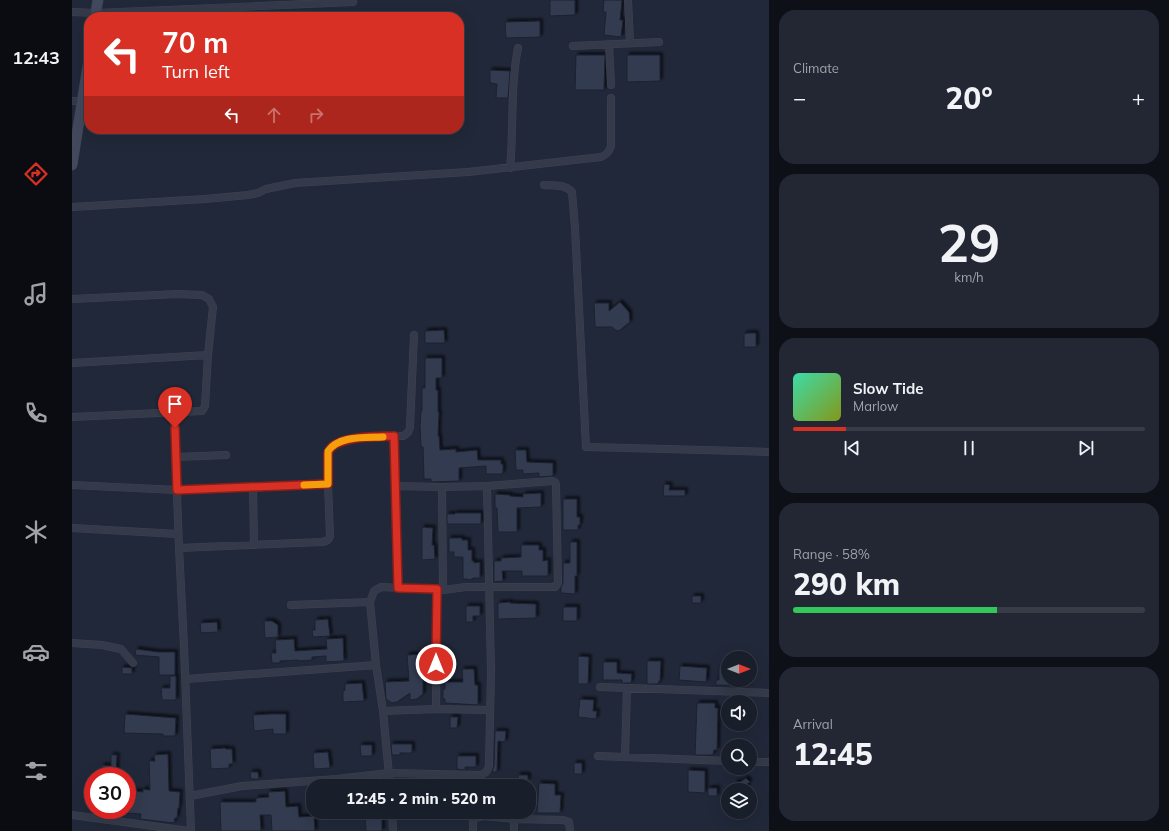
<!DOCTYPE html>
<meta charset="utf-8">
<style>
body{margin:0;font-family:Mulish,sans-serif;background:#222733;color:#f1f3f6;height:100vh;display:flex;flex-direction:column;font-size:15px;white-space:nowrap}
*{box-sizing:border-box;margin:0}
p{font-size:13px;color:#9fa2a9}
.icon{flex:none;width:22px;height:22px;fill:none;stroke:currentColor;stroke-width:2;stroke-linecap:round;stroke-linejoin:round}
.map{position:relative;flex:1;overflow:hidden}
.drawer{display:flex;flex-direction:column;gap:10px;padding:10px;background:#0e1018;width:400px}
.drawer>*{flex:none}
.hud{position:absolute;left:12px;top:12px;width:380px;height:122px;border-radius:16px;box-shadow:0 4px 16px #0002,0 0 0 1px #373c47;background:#d93025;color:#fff;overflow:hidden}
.needle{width:26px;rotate:90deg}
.tools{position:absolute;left:649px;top:651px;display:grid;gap:8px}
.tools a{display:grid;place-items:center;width:36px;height:36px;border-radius:50%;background:#191e2b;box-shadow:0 4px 16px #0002,0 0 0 1px #373c47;font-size:20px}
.speed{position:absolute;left:12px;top:767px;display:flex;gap:8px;font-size:20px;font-weight:700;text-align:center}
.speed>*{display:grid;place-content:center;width:52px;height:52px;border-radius:50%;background:#191e2b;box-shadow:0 4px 16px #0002,0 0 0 1px #373c47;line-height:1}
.speed .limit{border:6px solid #d22;background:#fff;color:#111}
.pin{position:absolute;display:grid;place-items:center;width:34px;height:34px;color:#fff;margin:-41px -17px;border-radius:50% 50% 50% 0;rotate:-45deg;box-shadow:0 0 4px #0007}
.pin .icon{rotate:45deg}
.me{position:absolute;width:44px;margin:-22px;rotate:0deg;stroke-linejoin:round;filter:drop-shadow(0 0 3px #0008)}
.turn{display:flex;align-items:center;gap:14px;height:84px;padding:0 12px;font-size:18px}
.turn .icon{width:52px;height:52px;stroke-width:2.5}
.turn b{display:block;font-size:28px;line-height:34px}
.lanes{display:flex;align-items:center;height:38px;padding:0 12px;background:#0003;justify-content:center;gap:20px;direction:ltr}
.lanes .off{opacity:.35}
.big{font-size:30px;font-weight:800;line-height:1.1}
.drawer .tile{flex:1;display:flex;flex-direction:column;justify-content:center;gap:6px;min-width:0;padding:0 14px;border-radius:16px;background:#222733}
.drawer .dial{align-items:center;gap:0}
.dial b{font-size:52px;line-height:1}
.song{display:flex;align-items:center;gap:12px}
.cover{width:48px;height:48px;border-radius:6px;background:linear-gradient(135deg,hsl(160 70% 55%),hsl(70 70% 35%))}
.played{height:4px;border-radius:2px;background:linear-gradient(90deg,#d93025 15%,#373c47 15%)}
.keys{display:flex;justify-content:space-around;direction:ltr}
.heat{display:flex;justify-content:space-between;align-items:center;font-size:22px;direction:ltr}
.charge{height:6px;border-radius:3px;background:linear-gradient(90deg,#34c759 58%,#373c47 0)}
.trip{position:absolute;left:234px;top:779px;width:230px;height:40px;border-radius:16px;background:#191e2b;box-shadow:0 4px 16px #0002,0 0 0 1px #373c47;font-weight:800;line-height:40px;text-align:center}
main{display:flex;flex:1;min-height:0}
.dock{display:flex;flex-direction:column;width:72px;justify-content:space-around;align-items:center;background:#0a0c11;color:#9fa2a9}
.dock .icon{width:28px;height:28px}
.dock .current{color:#d93025}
.dock b{font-size:18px;color:#f1f3f6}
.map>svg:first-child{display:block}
.building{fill:#333b50;stroke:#1c2130;filter:url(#shadow)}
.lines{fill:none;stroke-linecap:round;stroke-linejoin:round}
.street-casing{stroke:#3e4353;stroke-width:8}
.secondary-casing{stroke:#3e4353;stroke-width:11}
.street{stroke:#343a49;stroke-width:7}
.secondary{stroke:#42495d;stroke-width:10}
.route-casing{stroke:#8d1f18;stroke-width:10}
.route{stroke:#d93025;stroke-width:7}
.slow{stroke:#f59e0b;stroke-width:7}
</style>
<main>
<nav class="dock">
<b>12:43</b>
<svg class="icon current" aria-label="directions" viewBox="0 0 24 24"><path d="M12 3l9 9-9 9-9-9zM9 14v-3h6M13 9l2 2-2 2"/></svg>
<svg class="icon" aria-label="music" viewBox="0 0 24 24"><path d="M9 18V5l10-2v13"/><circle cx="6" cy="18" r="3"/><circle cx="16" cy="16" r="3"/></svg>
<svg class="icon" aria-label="phone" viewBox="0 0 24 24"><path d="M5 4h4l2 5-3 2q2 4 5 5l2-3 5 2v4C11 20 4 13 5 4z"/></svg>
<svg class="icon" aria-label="climate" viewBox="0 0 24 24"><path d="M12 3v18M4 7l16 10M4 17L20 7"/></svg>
<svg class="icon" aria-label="car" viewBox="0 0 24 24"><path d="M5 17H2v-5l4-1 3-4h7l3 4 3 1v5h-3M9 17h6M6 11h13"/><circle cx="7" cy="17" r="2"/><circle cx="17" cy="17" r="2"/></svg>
<svg class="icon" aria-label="filters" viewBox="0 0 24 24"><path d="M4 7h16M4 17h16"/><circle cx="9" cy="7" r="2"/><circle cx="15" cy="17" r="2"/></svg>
</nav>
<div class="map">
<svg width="697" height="831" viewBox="0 0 697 831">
<defs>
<filter id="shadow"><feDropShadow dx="2.5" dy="-2.5" stdDeviation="1" flood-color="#0009"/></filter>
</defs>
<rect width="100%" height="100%" fill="#212839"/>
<path class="building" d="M 478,0 L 503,0 L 503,15 L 478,16 Z
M 532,0 L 550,0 L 548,20 L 551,20 L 549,37 L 532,35 L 534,12 L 531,12 Z
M 468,21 L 468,37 L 434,38 L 433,22 Z
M 504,55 L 533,55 L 532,90 L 503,90 Z
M 555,55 L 588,55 L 588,81 L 555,82 Z
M 418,70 L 438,71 L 436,98 L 424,98 L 425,84 L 418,83 Z
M 548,302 L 557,312 L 558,322 L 548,330 L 545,331 L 540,327 L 523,327 L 522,303 L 537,303 L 537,311 Z
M 372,330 L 373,343 L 353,343 L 353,331 Z
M 676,333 L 684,333 L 684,347 L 672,347 L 672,334 Z
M 353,358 L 370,358 L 370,378 L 364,378 L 364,390 L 366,390 L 366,412 L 367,412 L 366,436 L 367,436 L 368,450 L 384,449 L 384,452 L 405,450 L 406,460 L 429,460 L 429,464 L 431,464 L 431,473 L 430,473 L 430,474 L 414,474 L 414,466 L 387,468 L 387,481 L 359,482 L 359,479 L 352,479 L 351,447 L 349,447 L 348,426 L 349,411 L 350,411 L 350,388 L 353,388 Z
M 443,450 L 454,450 L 455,462 L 481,463 L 481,476 L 467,477 L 467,473 L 451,474 L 451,470 L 444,470 Z
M 592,484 L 598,485 L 597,490 L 613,490 L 613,496 L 591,496 Z
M 469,493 L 469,507 L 445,508 L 445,532 L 426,532 L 425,508 L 423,508 L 423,494 L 438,495 L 438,496 L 451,497 L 451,494 Z
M 491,499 L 505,499 L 505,517 L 508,517 L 508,525 L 506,525 L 506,530 L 491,530 Z
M 383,513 L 409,513 L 409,524 L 375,524 L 375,514 L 383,514 Z
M 350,527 L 361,528 L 360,545 L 362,545 L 363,559 L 350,560 Z
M 377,538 L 390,538 L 390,540 L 396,540 L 396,550 L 400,550 L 400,561 L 402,561 L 402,563 L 408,562 L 408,578 L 402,578 L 397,580 L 395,579 L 391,579 L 391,557 L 382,557 L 382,552 L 377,552 Z
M 498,542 L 505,542 L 505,576 L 503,576 L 503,594 L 489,593 L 489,587 L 491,583 L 491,563 L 498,563 Z
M 449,545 L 467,545 L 467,550 L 471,550 L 471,561 L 476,560 L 476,576 L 450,576 L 450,571 L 430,571 L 431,581 L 422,582 L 422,561 L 429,561 L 429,558 L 449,557 Z
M 620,596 L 629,596 L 629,603 L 620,603 Z
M 438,602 L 438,603 L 464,604 L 464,618 L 426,619 L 426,603 Z
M 394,606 L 408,606 L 408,616 L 401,616 L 401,622 L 394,622 Z
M 491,607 L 505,607 L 505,621 L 491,621 Z
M 256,619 L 258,636 L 241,637 L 240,630 L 243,630 L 243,620 Z
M 192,621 L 200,621 L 206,625 L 206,637 L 193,638 Z
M 145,622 L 146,632 L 129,633 L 128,623 Z
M 271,638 L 272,661 L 254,662 L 254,656 L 240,657 L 240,660 L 226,661 L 226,660 L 208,661 L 208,663 L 200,663 L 199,653 L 204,653 L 203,640 L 222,639 L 223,651 L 255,649 L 254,639 Z
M 64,649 L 86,652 L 103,652 L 103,675 L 87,675 L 87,657 L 63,655 Z
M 350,654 L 352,675 L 351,675 L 351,694 L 345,699 L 338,700 L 338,693 L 325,702 L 320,703 L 314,699 L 313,682 L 337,681 L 335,655 Z
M 506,656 L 517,657 L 516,684 L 506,684 Z
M 575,661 L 589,661 L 588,681 L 587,681 L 586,684 L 575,684 Z
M 531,662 L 545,662 L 545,673 L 560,674 L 559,683 L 550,683 L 550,680 L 531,680 Z
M 608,666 L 635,668 L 634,682 L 607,680 Z
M 50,667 L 60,668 L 60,674 L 50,674 Z
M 647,667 L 656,667 L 656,680 L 677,680 L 677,686 L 644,685 L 644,680 L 647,680 Z
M 390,669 L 402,669 L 403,685 L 406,685 L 406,705 L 373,703 L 373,699 L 371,699 L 371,689 L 373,689 L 373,682 L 391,682 Z
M 98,676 L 104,676 L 104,700 L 90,700 L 89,688 L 98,688 Z
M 290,683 L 292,701 L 271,702 L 271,691 L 273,690 L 273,684 Z
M 508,699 L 522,700 L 521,711 L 525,711 L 524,719 L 506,717 Z
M 625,703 L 643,703 L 643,708 L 646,708 L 645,750 L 642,750 L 641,755 L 623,755 Z
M 53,714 L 104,718 L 103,736 L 91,736 L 91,734 L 52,733 Z
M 198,714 L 214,714 L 214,734 L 201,734 L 201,729 L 182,731 L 181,715 Z
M 378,717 L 386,717 L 385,728 L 378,728 Z
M 423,731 L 434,731 L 433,742 L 426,741 L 425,772 L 420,772 L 422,766 Z
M 319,744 L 340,744 L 340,753 L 328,753 L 328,755 L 320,755 Z
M 288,745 L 300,745 L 300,756 L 289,756 Z
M 153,748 L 154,749 L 160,749 L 161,764 L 157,764 L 157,768 L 139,769 L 138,749 Z
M 256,752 L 258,768 L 242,769 L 241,753 Z
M 96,754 L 97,791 L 108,792 L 107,808 L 106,808 L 105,818 L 103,818 L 102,823 L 68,819 L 69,814 L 55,813 L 55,790 L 71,792 L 71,789 L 78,790 L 77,761 L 83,761 L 82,755 Z
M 39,755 L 45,755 L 44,776 L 29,776 L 30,765 L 39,766 Z
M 385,756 L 404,756 L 404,767 L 393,767 L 393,770 L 385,769 Z
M 502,763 L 510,763 L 510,774 L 502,774 Z
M 616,770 L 633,771 L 633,793 L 616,792 Z
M 178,772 L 186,772 L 187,779 L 179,779 Z
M 446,775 L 456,775 L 456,781 L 446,781 Z
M 674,778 L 678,782 L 675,784 L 675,790 L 663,790 L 663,782 L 668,782 Z
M 467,783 L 483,784 L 483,795 L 489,795 L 488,813 L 465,813 Z
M 636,788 L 645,788 L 645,796 L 636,796 Z
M 213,791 L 214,807 L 226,806 L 227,817 L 242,816 L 243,831 L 200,831 L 199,815 L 188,815 L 189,831 L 149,831 L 148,802 L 184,802 L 184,798 L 197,797 L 196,792 Z
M 310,812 L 310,831 L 294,831 L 293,813 Z"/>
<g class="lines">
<g class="street-casing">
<path id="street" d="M 556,0 L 558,43
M 0,12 L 24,13 L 281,2
M 537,44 L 539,85
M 501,46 L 587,42
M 0,101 L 11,101
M 438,168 C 442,128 438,88 446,48
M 472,185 C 482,186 493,184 500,192 L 503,228 L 514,447 L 595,449 L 697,452
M 0,207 L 133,199 L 176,195 L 186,193 L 194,189 L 223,183 L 396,172 L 529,157 C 535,154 537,152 539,146 L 539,98
M 0,299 L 106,294 L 130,295 L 137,299 L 141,307 L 136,355 L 133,406 L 130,411 L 0,417
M 0,363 L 136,355
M 102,413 L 107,548 L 112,646 L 119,831
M 322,436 L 326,588
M 104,457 L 154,455
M 0,485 L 105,490 L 256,484
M 181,487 L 182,545
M 370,487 L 371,590
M 0,528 L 106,534
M 107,548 L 250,542 C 255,541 257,540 258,536 L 256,484 L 256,451 C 268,435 312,437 331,436 C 336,433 338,431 338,426 L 342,335
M 219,605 L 298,602
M 0,643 L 30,645 L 49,649 L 61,663
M 114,679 L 304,665
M 528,687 L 697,693
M 364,709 L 365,589
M 311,711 L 364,709 L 418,710
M 526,756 L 656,761
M 553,757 L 555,688
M 678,762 L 697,762
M 318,786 L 311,711 L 304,665 L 298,602 L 302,591 L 309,587 L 371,590 L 394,587 L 483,587 L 486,583 L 484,485 L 483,482 L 480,481 L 415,486 L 370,487 L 323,486
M 118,796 L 170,786 L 265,779 L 317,773 L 408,775 C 413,774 416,771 417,766 L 419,671 L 415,486
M 320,812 L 321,831
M 0,815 L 117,831
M 442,819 L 442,831
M 401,831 L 401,820 L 403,818 L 412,816 L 442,819 L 491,820 L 497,822 L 498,831"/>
</g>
<g class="secondary-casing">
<path id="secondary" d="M 23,17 L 26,0
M 0,165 L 17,59"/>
</g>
<use href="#street" class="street"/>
<use href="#secondary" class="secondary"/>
</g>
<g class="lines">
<g class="route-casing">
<path id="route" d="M 103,428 L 105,490 L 256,484 L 256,454 C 259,435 306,437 322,436 L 326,588 L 365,589 L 364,664"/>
</g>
<use href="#route" class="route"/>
<path class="slow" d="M 232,485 L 256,484 L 256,451 C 268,435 293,438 311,437"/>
</g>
</svg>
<div class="tools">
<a><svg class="needle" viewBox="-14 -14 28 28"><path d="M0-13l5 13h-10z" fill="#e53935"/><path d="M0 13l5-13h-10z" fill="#9fa2a9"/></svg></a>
<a><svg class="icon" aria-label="sound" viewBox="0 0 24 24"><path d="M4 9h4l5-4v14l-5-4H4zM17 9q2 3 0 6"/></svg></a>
<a><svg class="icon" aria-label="search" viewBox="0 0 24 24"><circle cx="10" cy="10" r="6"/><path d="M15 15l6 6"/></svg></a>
<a><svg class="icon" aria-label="layers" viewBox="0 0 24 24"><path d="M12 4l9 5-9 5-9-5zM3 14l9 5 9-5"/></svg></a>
</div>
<div class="speed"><div class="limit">30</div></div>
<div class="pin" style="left:103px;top:428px;background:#d93025"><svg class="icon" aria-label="arrive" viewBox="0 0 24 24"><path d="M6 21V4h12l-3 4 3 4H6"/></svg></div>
<svg class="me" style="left:364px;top:664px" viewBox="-20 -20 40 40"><circle r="17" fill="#d93025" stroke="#fff" stroke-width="3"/><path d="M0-11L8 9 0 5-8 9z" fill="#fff"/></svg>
<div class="trip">12:45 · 2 min · 520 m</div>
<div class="hud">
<div class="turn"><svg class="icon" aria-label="left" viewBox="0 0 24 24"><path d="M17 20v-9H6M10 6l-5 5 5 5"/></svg><div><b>70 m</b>Turn left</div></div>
<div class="lanes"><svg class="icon" aria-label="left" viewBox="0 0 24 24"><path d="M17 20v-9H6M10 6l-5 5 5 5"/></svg><svg class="icon off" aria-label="ahead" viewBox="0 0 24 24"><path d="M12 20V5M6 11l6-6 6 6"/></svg><svg class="icon off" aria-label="right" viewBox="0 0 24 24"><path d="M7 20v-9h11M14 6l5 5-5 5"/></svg></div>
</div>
</div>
<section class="drawer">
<div class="tile"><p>Climate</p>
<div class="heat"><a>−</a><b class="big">20°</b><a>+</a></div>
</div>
<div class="tile dial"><b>29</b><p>km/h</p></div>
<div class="tile">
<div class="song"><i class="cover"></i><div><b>Slow Tide</b><p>Marlow</p></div></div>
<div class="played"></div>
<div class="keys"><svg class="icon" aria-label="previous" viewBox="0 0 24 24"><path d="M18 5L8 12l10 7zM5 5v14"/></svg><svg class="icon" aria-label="pause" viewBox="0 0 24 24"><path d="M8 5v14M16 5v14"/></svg><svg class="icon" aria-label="next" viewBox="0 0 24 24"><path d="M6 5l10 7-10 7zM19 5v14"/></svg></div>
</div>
<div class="tile"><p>Range · 58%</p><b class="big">290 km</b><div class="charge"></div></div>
<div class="tile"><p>Arrival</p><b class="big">12:45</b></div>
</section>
</main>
